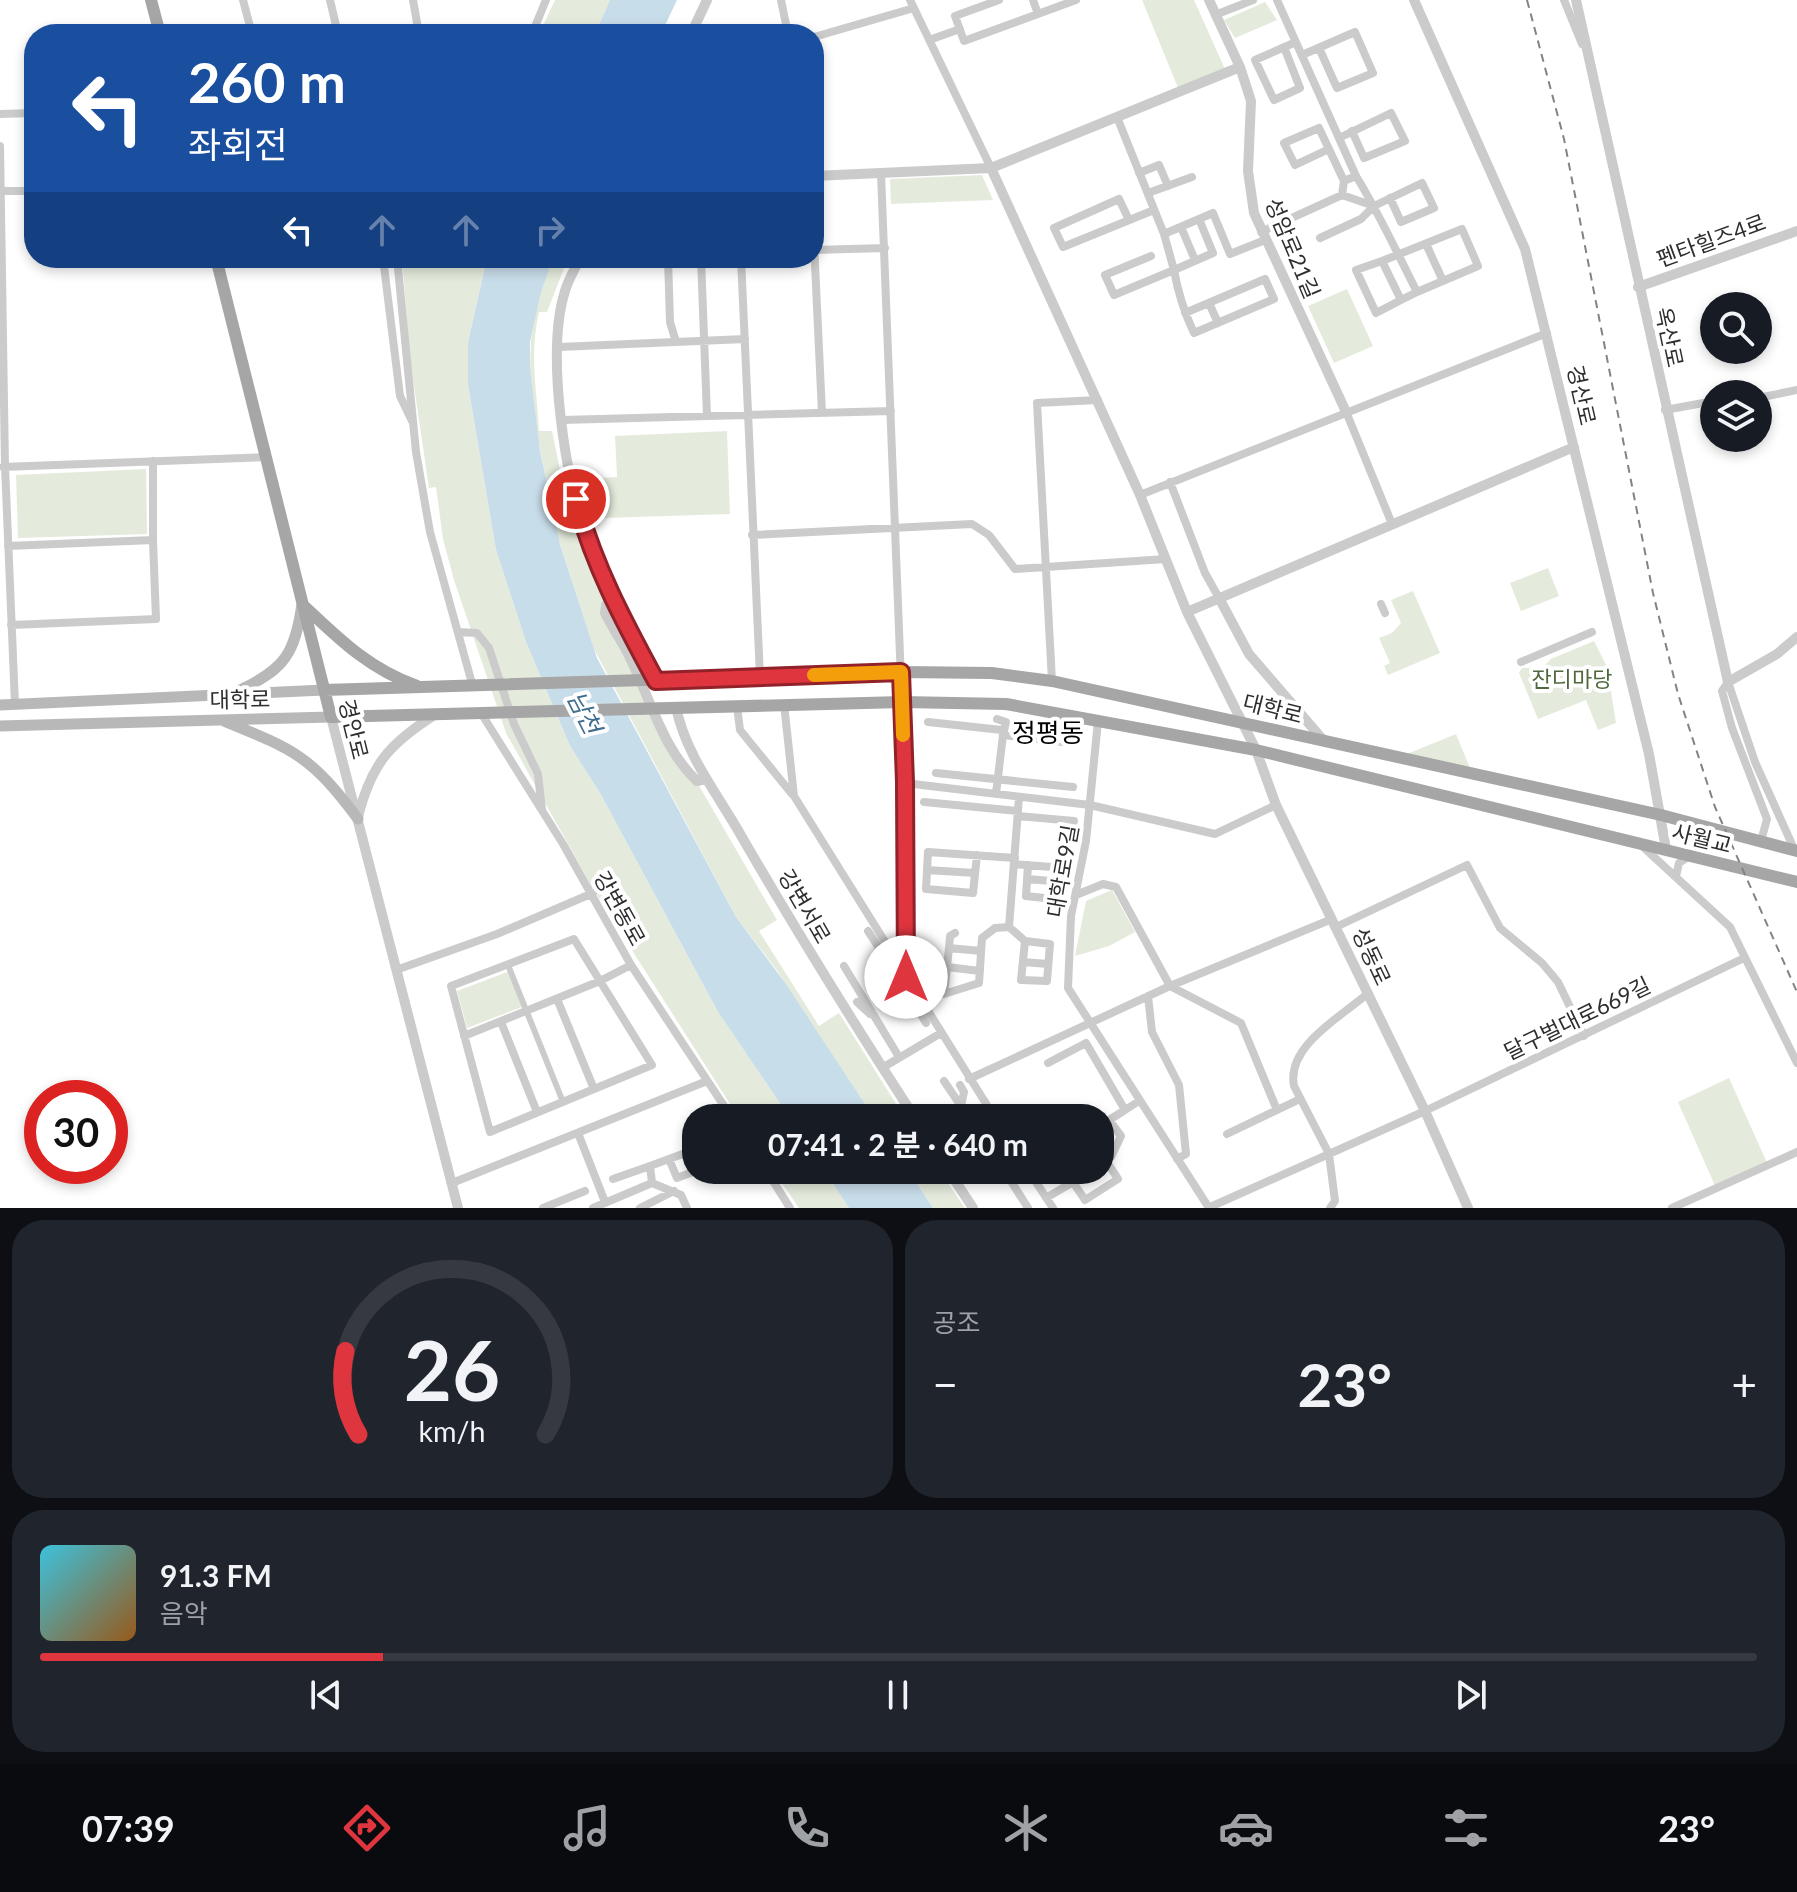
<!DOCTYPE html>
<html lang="ko">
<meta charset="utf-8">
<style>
body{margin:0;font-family:Lato,"Noto Sans KR",sans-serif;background:#20242c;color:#f1f3f6;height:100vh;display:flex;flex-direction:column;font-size:30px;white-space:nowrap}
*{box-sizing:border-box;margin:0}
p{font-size:26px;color:#9ea1a6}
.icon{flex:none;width:44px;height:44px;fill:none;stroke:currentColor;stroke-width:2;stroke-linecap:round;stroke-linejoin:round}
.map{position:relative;height:1208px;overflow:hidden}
.drawer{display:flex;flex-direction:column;gap:12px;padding:12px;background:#0d0f14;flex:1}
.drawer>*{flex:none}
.guide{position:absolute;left:24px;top:24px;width:800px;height:244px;border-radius:32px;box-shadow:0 4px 12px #0003;background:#1a4fa0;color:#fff;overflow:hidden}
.fabs{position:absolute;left:1700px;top:292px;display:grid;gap:16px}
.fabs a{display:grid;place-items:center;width:72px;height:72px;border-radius:50%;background:#171b24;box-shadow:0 4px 12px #0003;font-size:40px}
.speed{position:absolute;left:24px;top:1080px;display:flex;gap:16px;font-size:40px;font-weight:700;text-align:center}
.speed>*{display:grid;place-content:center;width:104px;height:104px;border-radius:50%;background:#171b24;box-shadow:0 4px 12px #0003;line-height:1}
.speed .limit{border:12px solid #d22;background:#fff;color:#111}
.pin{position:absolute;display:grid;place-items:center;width:68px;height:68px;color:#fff;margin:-34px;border:4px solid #fff;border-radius:50%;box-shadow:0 2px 8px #0007}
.me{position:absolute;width:88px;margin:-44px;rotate:0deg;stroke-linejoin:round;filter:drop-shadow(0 0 6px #0008)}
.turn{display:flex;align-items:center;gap:28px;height:168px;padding:0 32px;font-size:36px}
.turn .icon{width:104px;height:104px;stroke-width:2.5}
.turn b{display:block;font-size:56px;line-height:68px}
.lanes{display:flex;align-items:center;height:76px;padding:0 32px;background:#0003;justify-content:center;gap:40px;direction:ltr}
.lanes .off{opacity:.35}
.big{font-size:60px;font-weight:700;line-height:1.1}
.drawer .widget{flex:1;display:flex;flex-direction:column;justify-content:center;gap:12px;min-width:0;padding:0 28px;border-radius:32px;background:#20242c}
.drawer .dial{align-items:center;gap:0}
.dial svg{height:208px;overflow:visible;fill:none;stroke:#363941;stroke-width:7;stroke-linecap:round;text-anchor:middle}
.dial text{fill:#f1f3f6;stroke:none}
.song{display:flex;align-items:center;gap:24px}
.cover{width:96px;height:96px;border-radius:12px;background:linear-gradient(135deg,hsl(190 70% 55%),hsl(30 70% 35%))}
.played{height:8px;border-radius:4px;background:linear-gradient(90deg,#df353f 20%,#363941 20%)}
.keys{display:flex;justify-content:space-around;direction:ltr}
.heat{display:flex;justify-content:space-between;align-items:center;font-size:44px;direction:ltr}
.drawer .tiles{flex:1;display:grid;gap:12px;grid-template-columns:1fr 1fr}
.widget:last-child{grid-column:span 2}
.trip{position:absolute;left:682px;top:1104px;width:432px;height:80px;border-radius:32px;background:#171b24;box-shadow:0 4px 12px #0003;font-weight:700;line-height:80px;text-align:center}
.tab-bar{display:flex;height:128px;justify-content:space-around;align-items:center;background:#090b0e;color:#9ea1a6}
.tab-bar .icon{width:56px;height:56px}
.tab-bar .active{color:#df353f}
.tab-bar b{font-size:36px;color:#f1f3f6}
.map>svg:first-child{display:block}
.green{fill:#e4ebdc}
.water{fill:#c8ddea}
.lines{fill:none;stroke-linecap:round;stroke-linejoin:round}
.pedestrian{stroke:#cbcbcb;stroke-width:6}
.minor{stroke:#cbcbcb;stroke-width:8}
.tertiary{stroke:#cbcbcb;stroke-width:10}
.secondary{stroke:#b8b8b8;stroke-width:11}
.primary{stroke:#a6a6a6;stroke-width:12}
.rail{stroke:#838383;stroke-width:2;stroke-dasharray:8 6;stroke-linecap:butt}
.route-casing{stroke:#912229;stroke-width:20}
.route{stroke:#df353f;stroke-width:14}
.slow{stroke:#f59e0b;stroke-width:14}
.labels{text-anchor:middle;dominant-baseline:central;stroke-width:8;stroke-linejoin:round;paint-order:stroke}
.street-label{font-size:22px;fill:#2e2e2e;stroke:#fff}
.park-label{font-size:22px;fill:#50683d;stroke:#fff}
.water-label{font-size:24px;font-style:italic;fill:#3e6d8d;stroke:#fff}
.quarter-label{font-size:26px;fill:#000;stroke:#fff}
</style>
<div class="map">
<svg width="1797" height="1208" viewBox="0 0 1797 1208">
<rect width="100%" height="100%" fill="#fff"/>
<path class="green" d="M 555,0 L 610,0 L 595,34 L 539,34 Z
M 1142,0 L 1194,0 L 1228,76 L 1181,95 Z
M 1265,2 L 1277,20 L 1235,38 L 1224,20 Z
M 982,175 L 993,200 L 891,204 L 890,179 Z
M 402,258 L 487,258 L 468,342 L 468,385 L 496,550 L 526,642 L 570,746 L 600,793 L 718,1012 L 790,1118 L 739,1118 L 596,894 L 506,733 L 454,580 L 443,539 L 436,487 L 429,488 L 410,359 Z
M 552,258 L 568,258 L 547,312 L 539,312 C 529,354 537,390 539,431 L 552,431 L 567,505 L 615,622 L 673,741 L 777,920 L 759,931 L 819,1026 L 839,1013 L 905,1118 L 873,1118 L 776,969 L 736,917 L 594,649 L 558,537 L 538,440 L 530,371 L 531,340 L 538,299 Z
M 1347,289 L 1373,346 L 1334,363 L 1308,306 Z
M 727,431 L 730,514 L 603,518 L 600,478 L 617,477 L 615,436 Z
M 146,469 L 147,534 L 18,538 L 16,475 Z
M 1548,568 L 1559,596 L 1521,611 L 1510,583 Z
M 1413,591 L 1440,653 L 1388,675 L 1384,666 L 1390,663 L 1379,638 L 1392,633 L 1401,623 L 1391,600 Z
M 1594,641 L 1607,667 L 1616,723 L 1598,730 L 1586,700 L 1538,719 L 1519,673 L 1522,668 L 1543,667 L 1551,659 Z
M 1456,734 L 1470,768 L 1407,754 Z
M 1112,890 L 1135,932 L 1109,946 L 1075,956 L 1086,901 Z
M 510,971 L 522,1007 L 467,1028 L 457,991 Z
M 1729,1078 L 1768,1165 L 1716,1188 L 1678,1102 Z
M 773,1170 L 824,1170 L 849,1208 L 799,1208 Z
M 908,1170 L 939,1170 L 965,1208 L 933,1208 Z"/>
<path class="water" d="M 610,0 L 677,0 L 661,34 L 595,34 Z
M 487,258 L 553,258 L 541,292 L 530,342 L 530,368 L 540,451 L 560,544 L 597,658 L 736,917 L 786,984 L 874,1118 L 790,1118 L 718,1012 L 600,793 L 570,746 L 526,642 L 496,550 L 468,385 L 468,342 Z
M 824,1170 L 908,1170 L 933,1208 L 849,1208 Z"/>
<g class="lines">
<path class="pedestrian" d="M 508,965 L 563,1102"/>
<path class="minor" d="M 243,0 L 252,34
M 330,0 L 338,34
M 413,0 L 419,34
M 781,0 L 788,34
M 910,0 L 991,168
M 999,0 L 955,16 L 964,41 L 1076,0
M 1033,0 L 1038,14
M 1277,0 L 1356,176
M 1564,0 L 1582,44
M 1215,15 L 1253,0
M 429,34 L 436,34
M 532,34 L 546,0
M 814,37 L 914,8
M 929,40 L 960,29
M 1284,47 L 1300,88 L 1274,100 L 1255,60 L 1296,42
M 1302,55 L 1355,32 L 1373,73 L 1337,88 L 1319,48
M 0,114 L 34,113
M 1117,117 L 1164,234 L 1174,270 L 1213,253 L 1199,219 L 1164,234
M 1339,138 L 1391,113 L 1405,141 L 1364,158 L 1352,131
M 0,146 L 5,466 L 15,704
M 1329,149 L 1295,165 L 1284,143 L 1319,128 L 1344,181
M 1139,173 L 1159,165 L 1168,186
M 881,174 L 905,782 L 906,977
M 0,191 L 34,191
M 1148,193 L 1192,177
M 1342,195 L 1344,181 L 1356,176 C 1379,213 1397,253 1417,292 L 1478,266 L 1462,229 L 1382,261 L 1401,300 L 1417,292
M 1199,219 L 1213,213 L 1230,254 L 1265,240
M 1129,220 L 1119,199 L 1054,228 L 1063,247 L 1154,210
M 1181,227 L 1195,260
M 1261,232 L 1342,195 L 1374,206 L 1422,183 L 1434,208 L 1401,222 L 1390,198
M 1320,238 L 1361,219 L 1374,206
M 814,243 L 822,413
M 1426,244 L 1443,281
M 814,250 L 885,248
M 1151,256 L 1105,275 L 1114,295 L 1174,270 C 1178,293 1184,312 1194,333 L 1274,299 L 1265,279 L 1185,313
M 383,258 L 400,396 L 412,421
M 397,258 L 416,452 L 430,532 L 473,687
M 668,258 L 670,322 L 676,342
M 701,258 L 707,416
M 741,258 L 760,677
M 579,259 L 607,258
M 1382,261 L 1356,270 L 1376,313 L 1401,300
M 1209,303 L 1218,323
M 559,347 L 745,339
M 1758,398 L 1797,390
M 1665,410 L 1714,401
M 1347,414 L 1392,524
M 562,420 L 891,411
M 3,467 L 266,457
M 1170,482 L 1205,573 L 1219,598
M 1140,495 L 1547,333
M 752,535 L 972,524 L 989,535 L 1015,569 L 1166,559
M 8,546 L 153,540 L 153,461
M 1381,604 L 1385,613
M 11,625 L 156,619 L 153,540
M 458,632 L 477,633 L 489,648 L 514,724 L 538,774 L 542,810
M 1521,662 L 1592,632
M 1052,681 L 1037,403 L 1098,400
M 1728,682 L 1755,762 L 1795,851
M 1728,682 L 1722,691 L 1732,728 L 1767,819 L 1761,841
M 784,704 L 794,796 L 995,1118
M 737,706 L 740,730 L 792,794
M 481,713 L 563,844 L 631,965 L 732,1118
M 1098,721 L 1086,841 L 1071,916 L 1068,988 L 1209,1208
M 928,722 L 1002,730 L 1003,735 L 1006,722 L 997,719
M 936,773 L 1073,787
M 905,783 L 1090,805 L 1215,834 L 1276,805
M 996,794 L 1003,735 L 1071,743
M 924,802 L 1018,811
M 1018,816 L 1074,821
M 1642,846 L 1730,927 L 1797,1063
M 977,855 L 973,893 L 926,889 L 928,852 L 1015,858
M 1014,864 L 1065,868 L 1062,900 L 1026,896 L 1028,865
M 927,870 L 975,873
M 1676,876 L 1679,863 L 1690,856
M 1027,879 L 1064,882
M 1076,895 L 1103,884 L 1116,887 L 1170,986 L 1241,1023 L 1277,1110
M 1009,927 L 1019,797
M 1336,927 L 1467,865 L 1500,928 L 1542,963 L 1558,982 L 1584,1036
M 868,931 L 896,974
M 574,939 L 652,1065 L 490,1132 L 451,986 Z
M 949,948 L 950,936 L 955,933
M 981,951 L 949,948 L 944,994 L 979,983 L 982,938 L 995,928 L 1009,927 L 1025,941 L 1050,944 L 1047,981 L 1021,980 L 1025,941
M 1023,962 L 1048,964
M 844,966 L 899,1057
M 947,967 L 980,971
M 396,970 L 497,934 L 593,893
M 902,971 L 896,974 L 926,1023
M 1148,996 L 1152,1032 L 1179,1085 L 1186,1154 L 1177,1159
M 557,999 L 594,1089
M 857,1002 L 870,1014
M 501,1022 L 537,1112
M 464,1036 L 600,981 L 631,965
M 1048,1063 L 1086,1043 L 1125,1110 L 1139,1101
M 882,1068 L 941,1033
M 969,1079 L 1170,986 L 1332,919
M 944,1081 L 969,1118
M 960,1085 L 964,1092 L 961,1106
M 578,1133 L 605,1202
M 1227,1134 L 1300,1099
M 669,1159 L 677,1178 L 698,1170
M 1100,1166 L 1111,1157 L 1121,1136 L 1109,1120 L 1125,1110
M 766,1170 L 790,1208
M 1004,1170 L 1028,1208
M 1028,1170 L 1053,1208
M 1093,1170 L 1073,1182 L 1085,1200 L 1118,1179 L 1107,1162
M 613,1179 L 650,1166
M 452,1183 L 707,1081
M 652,1183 L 650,1166 L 696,1149
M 1046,1198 L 1073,1182
M 543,1208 L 585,1191
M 593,1208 L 652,1183 L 681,1195 L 687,1208
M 640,1208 L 674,1191
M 1208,1208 L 1425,1111 L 1744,958
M 1330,1208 L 1335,1201 L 1329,1154 L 1294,1086 C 1286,1046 1341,1017 1367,994
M 1672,1208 L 1797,1152"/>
<path class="tertiary" d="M 1209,0 L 1240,67 L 1251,101 L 1248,171 L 1254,213 L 1347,414
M 1414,0 L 1525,249 L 1649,754 L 1666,849
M 1576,0 L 1728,682 L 1777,654 L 1797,637
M 691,34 L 707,0
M 991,168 L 1240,67
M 814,176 L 991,168 L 1140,495 L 1187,612 L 1256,750 L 1276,805 L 1425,1111 L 1468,1208
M 580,258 C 575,269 568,280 565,291 C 545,354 566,483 588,544 C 606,592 632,636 656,681
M 1638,287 L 1797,231
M 1219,598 L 1249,654 L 1324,741
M 613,600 L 606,605 L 605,613 C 612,628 622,641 629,656 C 651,699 661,747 697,781 L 706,779
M 1187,612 L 1574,447
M 676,707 C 685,753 716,792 739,832 C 795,929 854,1024 915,1118
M 331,717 L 458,1208
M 358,817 C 371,764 390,743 436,714
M 948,1170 L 973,1208"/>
<path class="secondary" d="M 240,690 C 285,669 295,653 302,604
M 0,705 L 324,690
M 224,721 C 295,750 311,756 358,819
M 0,726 L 331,717"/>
<path class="primary" d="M 151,0 L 160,34
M 216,258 L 331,717 L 902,702 L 1006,704 L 1256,750 L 1797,882
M 303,605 C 339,639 369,669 417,686
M 324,690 L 901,672 L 992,673 L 1052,681 L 1661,815 L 1797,851"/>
<path class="rail" d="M 1527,0 L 1564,139 L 1653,593 L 1678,694 L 1715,807 L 1797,992"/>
</g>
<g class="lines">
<g class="route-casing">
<path id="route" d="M 576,499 C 593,564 624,622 656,681 L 901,672 L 905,782 L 906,977"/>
</g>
<use href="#route" class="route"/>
<path class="slow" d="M 814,675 L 901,672 L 903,735"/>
</g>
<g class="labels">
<g class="street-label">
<text transform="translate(1711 240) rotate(-20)">펜타힐즈4로</text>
<text transform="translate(1293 248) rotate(67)">성암로21길</text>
<text transform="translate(1670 337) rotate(78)">옥산로</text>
<text transform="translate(1582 395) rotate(77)">경산로</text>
<text transform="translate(240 699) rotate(-1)">대학로</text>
<text transform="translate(1273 708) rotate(14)">대학로</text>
<text transform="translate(354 729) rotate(76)">경안로</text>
<text transform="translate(1702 838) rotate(14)">사월교</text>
<text transform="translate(1062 871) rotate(-80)">대학로9길</text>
<text transform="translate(805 906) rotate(60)">강변서로</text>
<text transform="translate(620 908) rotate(61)">강변동로</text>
<text transform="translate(1372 956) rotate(65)">성동로</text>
<text transform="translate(1577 1018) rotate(-26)">달구벌대로669길</text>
</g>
<g class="park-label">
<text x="1572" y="678">잔디마당</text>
</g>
<g class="water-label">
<text transform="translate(585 712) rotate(63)">남천</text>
</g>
<g class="quarter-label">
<text x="1048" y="732">정평동</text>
</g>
</g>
</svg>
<div class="fabs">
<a><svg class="icon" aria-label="search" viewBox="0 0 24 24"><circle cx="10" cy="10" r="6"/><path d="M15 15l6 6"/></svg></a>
<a><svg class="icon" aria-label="layers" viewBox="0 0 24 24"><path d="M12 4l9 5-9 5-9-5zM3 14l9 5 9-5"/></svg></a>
</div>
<div class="speed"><div class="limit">30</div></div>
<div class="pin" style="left:576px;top:499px;background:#d93025"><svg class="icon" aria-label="arrive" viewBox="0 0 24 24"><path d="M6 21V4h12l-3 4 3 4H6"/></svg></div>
<svg class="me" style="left:906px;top:977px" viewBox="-20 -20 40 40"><circle r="19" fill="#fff"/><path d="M0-13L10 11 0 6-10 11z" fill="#df353f"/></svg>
<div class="trip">07:41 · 2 분 · 640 m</div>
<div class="guide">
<div class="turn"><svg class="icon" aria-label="left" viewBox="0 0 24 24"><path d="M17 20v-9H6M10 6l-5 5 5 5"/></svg><div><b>260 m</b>좌회전</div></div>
<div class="lanes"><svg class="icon" aria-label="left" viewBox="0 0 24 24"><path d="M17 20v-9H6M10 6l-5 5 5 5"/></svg><svg class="icon off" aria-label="ahead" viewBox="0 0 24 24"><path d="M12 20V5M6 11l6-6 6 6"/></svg><svg class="icon off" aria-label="ahead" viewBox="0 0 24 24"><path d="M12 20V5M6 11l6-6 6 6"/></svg><svg class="icon off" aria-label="right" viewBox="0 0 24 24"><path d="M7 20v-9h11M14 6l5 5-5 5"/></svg></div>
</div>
</div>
<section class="drawer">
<div class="tiles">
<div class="widget dial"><svg viewBox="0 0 100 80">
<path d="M14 69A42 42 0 1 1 86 69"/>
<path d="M14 69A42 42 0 0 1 9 37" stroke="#df353f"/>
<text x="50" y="56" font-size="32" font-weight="700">26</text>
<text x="50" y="72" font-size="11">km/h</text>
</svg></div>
<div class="widget"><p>공조</p>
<div class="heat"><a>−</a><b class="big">23°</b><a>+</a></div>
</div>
<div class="widget">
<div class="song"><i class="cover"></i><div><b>91.3 FM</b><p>음악</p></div></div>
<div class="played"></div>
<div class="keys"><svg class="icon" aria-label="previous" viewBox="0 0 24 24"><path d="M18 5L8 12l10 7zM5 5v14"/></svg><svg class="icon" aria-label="pause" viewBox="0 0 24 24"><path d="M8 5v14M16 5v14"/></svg><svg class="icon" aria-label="next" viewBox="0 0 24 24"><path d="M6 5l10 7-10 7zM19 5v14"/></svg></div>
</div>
</div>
</section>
<nav class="tab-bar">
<b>07:39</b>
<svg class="icon active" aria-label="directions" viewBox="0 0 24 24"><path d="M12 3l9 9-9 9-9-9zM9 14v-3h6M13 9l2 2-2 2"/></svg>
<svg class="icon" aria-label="music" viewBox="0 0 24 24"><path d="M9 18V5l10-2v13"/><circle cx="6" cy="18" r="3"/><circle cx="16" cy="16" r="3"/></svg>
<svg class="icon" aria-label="phone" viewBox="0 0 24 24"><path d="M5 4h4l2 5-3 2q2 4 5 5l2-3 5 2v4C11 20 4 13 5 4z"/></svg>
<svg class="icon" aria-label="climate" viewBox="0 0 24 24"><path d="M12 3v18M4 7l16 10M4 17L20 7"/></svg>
<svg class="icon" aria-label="car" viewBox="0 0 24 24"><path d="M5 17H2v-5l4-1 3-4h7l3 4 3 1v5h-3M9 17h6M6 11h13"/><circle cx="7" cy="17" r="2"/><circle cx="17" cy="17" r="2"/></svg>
<svg class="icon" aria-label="filters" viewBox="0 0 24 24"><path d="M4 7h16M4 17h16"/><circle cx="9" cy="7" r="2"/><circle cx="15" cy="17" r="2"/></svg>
<b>23°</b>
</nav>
